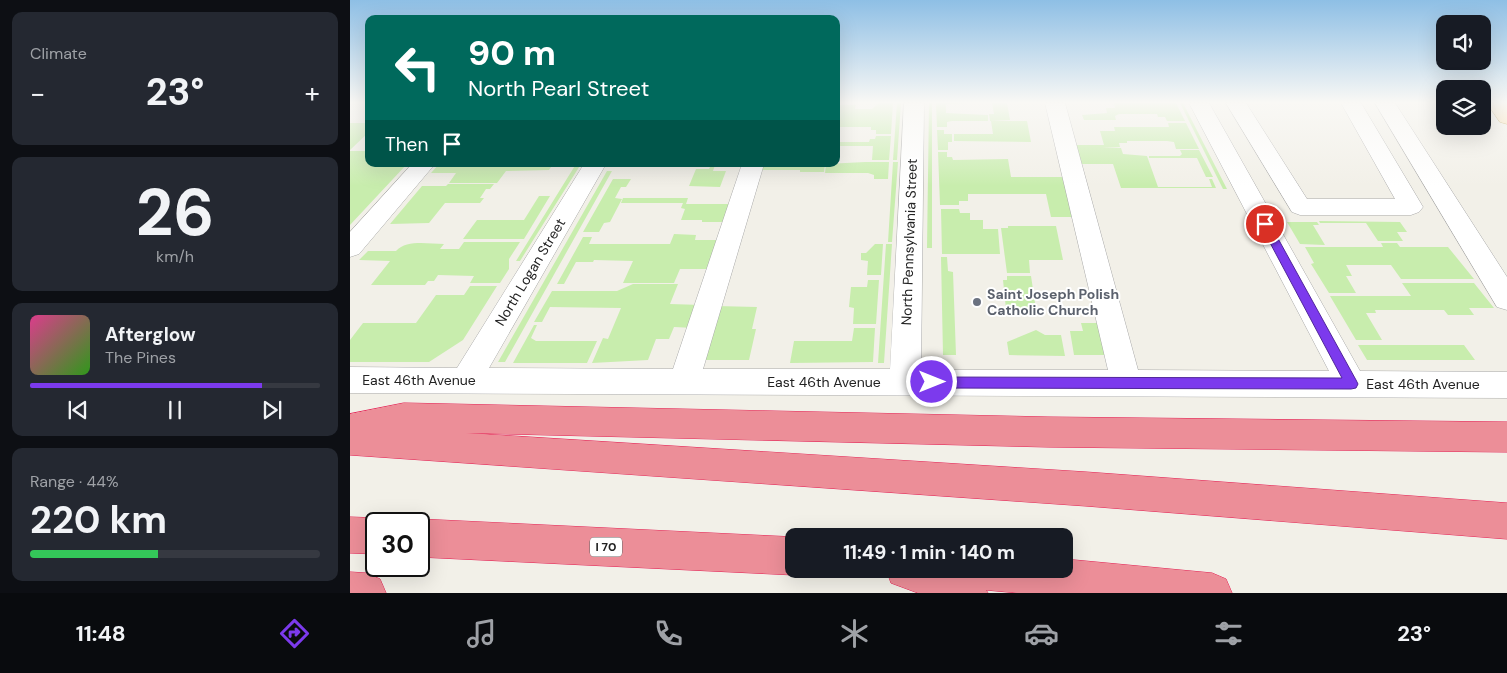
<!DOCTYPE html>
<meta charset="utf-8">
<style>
body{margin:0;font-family:"DM Sans",sans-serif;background:#242831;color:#f1f3f6;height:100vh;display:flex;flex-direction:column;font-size:19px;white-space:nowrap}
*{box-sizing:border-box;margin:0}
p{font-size:16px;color:#9ea1a6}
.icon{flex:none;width:28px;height:28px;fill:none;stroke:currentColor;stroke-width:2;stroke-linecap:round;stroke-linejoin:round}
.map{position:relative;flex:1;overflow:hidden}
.panel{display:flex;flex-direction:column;gap:12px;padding:12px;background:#0d0f14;width:350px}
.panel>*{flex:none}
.guide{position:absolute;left:15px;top:15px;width:475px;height:152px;border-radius:10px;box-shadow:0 5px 20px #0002;background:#00695c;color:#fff;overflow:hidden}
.fabs{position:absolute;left:1086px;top:15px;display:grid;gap:10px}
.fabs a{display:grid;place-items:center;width:55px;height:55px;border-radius:10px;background:#171b24;box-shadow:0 5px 20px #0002;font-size:25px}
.speed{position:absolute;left:15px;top:512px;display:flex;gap:10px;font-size:25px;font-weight:700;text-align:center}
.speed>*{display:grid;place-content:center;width:65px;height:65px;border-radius:50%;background:#171b24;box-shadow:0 5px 20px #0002;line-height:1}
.speed .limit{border:2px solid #111;border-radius:8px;background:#fff;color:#111}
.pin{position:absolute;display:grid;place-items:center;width:42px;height:42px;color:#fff;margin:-21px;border:2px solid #fff;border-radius:50%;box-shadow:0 1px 5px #0007}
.me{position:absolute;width:55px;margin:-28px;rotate:90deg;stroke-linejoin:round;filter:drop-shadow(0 0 4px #0008)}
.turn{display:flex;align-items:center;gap:18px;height:105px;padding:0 20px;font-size:22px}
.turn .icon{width:65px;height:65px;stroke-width:2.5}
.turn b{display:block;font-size:35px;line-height:42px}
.then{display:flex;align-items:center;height:48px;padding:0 20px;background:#0003;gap:10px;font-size:19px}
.big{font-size:38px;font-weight:700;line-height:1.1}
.panel .card{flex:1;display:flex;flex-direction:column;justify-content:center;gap:8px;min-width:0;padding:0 18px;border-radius:10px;background:#242831}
.panel .dial{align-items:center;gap:0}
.dial b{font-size:65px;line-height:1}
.song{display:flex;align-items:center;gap:15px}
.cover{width:60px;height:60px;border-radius:8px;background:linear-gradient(135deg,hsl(330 70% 55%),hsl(110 70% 35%))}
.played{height:5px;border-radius:2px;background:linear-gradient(90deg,#7c3aed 80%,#363941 80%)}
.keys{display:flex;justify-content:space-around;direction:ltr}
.heat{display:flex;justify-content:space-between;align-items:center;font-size:28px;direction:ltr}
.charge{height:8px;border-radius:4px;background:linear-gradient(90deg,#34c759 44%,#363941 0)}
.trip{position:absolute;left:435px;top:528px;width:288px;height:50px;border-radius:10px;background:#171b24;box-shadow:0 5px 20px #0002;font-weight:700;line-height:50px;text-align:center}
.dock{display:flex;height:80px;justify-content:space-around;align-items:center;background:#090b0e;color:#9ea1a6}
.dock .icon{width:35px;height:35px}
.dock .current{color:#7c3aed}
.dock b{font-size:22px;color:#f1f3f6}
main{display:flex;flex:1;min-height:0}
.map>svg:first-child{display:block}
.grass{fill:#c8edad}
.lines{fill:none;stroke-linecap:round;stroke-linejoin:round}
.minor-casing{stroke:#a9a9a9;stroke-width:1}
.major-casing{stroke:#9f7700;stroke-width:1}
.highway-casing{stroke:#e42255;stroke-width:1}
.minor{fill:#fff;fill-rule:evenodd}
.major{fill:#ffdda0;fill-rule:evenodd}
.highway{fill:#ec8e98;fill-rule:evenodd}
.route{fill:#7c3aed;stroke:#51269a}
.worship-dot{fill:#6b7280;stroke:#fff;stroke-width:2}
.labels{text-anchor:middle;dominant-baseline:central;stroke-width:4;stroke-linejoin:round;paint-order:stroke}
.shield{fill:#fff;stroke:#646464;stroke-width:1}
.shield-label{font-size:12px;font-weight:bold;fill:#222}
.street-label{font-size:14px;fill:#222;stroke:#fff}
.worship-label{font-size:14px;font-weight:bold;fill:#5b616d;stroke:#fff;text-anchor:start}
</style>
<main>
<section class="panel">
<div class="card"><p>Climate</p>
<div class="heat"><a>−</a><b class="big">23°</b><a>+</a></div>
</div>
<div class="card dial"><b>26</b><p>km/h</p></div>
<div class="card">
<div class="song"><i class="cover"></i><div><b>Afterglow</b><p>The Pines</p></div></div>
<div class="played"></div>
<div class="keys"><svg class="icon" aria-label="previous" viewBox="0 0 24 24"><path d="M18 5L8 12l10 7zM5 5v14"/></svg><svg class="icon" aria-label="pause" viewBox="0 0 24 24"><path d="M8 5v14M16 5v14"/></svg><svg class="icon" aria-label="next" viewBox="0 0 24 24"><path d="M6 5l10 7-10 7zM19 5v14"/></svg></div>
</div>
<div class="card"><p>Range · 44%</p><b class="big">220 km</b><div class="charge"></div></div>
</section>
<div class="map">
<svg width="1157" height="593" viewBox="0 0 1157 593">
<rect width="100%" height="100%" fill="#f2f0e8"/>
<path class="grass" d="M 529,103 L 543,103 L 541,134 L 526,134 L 526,130 L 521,130 L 521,127 L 486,127 L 486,105 L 506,105 L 505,109 L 522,109 Z
M 547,103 L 551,103 L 547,160 L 543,160 Z
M 579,103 L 582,103 L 582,248 L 577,248 Z
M 586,103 L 622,103 L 596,104 L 596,113 L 638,115 L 638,121 L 602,121 L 597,122 L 597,127 L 587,127 Z
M 642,103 L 657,103 L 660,120 L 640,121 L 639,114 L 644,114 Z
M 764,103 L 826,103 L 835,121 L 817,121 L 815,117 L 808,117 L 807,114 L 769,114 L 765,116 L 766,120 L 734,120 L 732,115 L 757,113 L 756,108 L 765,108 Z
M 830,103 L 833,103 L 877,189 L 873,189 Z
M 641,121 L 677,121 L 681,142 L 604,141 L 604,134 L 643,134 Z
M 0,123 L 19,123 L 19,132 L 0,150 Z
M 818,123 L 836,123 L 849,149 L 826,149 L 824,142 L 817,141 L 777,141 L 777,143 L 769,143 L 770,147 L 752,147 L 771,148 L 773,154 L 797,156 L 808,187 L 862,187 L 859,179 L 862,179 L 866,188 L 771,188 L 763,164 L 731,164 L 725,145 L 754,145 L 750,131 L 765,131 L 764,127 L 819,127 Z
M 587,130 L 594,130 L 594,134 L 602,134 L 602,142 L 598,142 L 598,150 L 588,150 Z
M 526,136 L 541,136 L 539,160 L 522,160 L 523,146 L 486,146 L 486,142 L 519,142 L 520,139 L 525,139 Z
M 830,150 L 849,150 L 863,177 L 856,177 L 847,158 L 799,158 L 799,156 L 830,156 L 832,154 Z
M 0,151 L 19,151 L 19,164 L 57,164 L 0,225 Z
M 588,152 L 597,152 L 597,157 L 602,157 L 603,160 L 658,159 L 661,177 L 718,177 L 728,217 L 701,217 L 696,194 L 618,194 L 618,201 L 609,201 L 609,205 L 590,205 Z
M 515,162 L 539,162 L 538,179 L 524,179 L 524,175 L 518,173 L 475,173 L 476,164 Z
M 543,162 L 548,162 L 542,242 L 538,242 Z
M 89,164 L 203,164 L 199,170 L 156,171 L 147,183 L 99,183 L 106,173 L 81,173 Z
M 226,164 L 231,164 L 170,261 L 166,261 Z
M 412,164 L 475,164 L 474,172 L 450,172 L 450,170 L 410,170 Z
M 361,165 L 365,165 L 363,171 L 376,171 L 370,187 L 339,186 L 346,169 L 359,169 Z
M 257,171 L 262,171 L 155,362 L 148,362 Z
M 263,179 L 281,179 L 276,187 L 271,187 L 265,198 L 272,199 L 260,222 L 254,223 L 249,232 L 233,232 Z
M 98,184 L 144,184 L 140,189 L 136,189 L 130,198 L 134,198 L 130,203 L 95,203 L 79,223 L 40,224 L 72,186 L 96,186 Z
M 189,196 L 200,196 L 174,239 L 113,239 L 127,220 L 174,220 Z
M 273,198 L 338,198 L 336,204 L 386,204 L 380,222 L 352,222 L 352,220 L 331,220 L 335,209 L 331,208 L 333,203 L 271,203 Z
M 591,209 L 609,209 L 610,213 L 620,213 L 620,220 L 633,220 L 633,229 L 648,229 L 650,254 L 592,254 Z
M 969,221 L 1050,222 L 1057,232 L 1047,232 L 1053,241 L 1028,241 L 1016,223 L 970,223 Z
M 937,222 L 967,222 L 969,225 L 963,225 L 975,245 L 950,244 Z
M 658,226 L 706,226 L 713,260 L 679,260 L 680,273 L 657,273 L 651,228 L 658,228 Z
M 324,234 L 346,235 L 345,240 L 369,240 L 359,269 L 330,269 L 324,283 L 273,283 L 283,261 L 244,260 L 243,262 L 226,262 L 214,284 L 207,284 L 233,237 L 242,237 L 239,244 L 320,244 Z
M 114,242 L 170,242 L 159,259 L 159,269 L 150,283 L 120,283 L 124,276 L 88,275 L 84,281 L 78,281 L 75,285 L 21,285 L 40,261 L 9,260 L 18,251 L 46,251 C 57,239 79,244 94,244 L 90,249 L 109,249 Z
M 1031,243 L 1047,243 L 1050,247 L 1098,247 L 1124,279 L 1051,279 L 1041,265 L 996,265 L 1002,276 L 996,276 L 1006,293 L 979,293 L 961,264 L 964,263 L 955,247 L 1033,247 Z
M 525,244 L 533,244 L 531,275 L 517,275 L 518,261 L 511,260 L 511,253 L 516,253 Z
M 536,244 L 542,244 L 534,363 L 528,363 Z
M 591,257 L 597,257 L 598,271 L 603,272 L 606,355 L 593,355 Z
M 657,276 L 681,276 L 686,309 L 656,309 L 653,280 L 657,280 Z
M 518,280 L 529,280 L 526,324 L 503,324 L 504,308 L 499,307 L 501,287 L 517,287 Z
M 1052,283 L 1124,283 L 1144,308 L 1119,308 L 1124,315 L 1098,315 L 1094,310 L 1025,310 L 1026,313 L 1016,313 L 1032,340 L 1006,340 L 980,296 L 1061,296 Z
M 283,284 L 328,284 L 320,304 L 352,305 L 344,328 L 324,327 L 319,339 L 306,339 L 298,360 L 242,363 L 253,338 L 258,339 L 271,308 L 200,307 L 192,322 L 184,322 L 202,291 L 267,291 Z
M 120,286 L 147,286 L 113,340 L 79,362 L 0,362 L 0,340 L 13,323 L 66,323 L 86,295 L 114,295 Z
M 366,306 L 407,307 L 402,329 L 406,329 L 399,360 L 350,360 Z
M 731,323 L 747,323 L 755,355 L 724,355 L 720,331 L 733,331 Z
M 184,325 L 187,325 L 181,338 L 186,341 L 247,341 L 237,363 L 163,363 Z
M 504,328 L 525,328 L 523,362 L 440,363 L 444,341 L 502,341 Z
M 686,330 L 695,335 L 711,335 L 715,356 L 659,355 L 657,342 Z
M 1008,345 L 1114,345 L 1125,360 L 1017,360 Z"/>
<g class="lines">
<g class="minor-casing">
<path id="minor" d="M 554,103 L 574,103 L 571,370 L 758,370 L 695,103 L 715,103 L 788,370 L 979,371 L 839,103 L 859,103 L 1010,371 L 1157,372 L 1157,398 L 0,393 L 0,367 L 107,368 L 234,164 L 256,164 L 139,368 L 323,369 L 392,164 L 414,164 L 353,369 L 540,369 Z
M 876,103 L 896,103 L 957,199 L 1045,199 L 991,103 L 1011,103 L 1073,207 L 1069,212 L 1061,215 L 950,215 L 942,212 Z
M 1025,103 L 1045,103 L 1157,277 L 1157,310 L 1147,307 Z
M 62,164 L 85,164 L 9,254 L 0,257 L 0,232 Z"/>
</g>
<g class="major-casing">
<path id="major" d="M 1137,103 L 1157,103 L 1157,124 L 1150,122 Z"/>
</g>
<g class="highway-casing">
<path id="highway" d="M 54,403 L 698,417 L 1157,422 L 1157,452 L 698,447 L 116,433 L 736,472 L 1157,503 L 1157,539 L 736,506 L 0,455 L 0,414 Z
M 0,517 L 26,518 L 39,523 L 26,524 L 26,554 L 0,553 Z
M 69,519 L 444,537 L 444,569 L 458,569 L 444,575 L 69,557 L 69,524 L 59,524 Z
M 714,559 L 862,573 L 876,579 L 882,593 L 668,593 L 636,590 L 638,593 L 568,593 L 541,583 L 536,569 L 714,569 Z
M 0,572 L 16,573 L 30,579 L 36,593 L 0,593 Z"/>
</g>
<use href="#minor" class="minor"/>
<use href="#major" class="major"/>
<use href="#highway" class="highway"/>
</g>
<linearGradient id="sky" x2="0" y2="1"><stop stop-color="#8ebfe5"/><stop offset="0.55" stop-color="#f9f8f5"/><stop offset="1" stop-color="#f9f8f5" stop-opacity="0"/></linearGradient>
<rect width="1157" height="186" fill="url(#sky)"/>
<path class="route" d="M 915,221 L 920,224 L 1006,380 L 1008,384 L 1006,388 L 1001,389 L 582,388 L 578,386 L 576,382 L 578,379 L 582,377 L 992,378 L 910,224 Z"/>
<circle class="worship-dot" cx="627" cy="302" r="5"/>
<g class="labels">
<rect class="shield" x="240" y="537.5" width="32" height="19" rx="4"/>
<g class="shield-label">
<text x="256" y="547">I 70</text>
</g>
<g class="street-label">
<text transform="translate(559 242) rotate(-88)">North Pennsylvania Street</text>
<text transform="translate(180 272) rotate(-59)">North Logan Street</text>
<text x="69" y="380">East 46th Avenue</text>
<text x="474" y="382">East 46th Avenue</text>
<text x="1073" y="384">East 46th Avenue</text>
</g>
<g class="worship-label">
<text x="637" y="294">Saint Joseph Polish<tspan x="637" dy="16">Catholic Church</tspan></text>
</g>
</g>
</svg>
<div class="fabs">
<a><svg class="icon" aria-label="sound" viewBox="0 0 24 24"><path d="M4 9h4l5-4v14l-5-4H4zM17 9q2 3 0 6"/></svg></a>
<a><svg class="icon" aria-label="layers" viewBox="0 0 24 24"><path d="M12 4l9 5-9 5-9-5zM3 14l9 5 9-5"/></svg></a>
</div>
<div class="speed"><div class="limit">30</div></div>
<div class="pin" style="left:915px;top:224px;background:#d93025"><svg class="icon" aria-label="arrive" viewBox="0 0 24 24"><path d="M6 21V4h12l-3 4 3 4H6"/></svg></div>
<svg class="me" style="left:582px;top:382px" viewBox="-20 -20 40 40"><circle r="17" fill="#7c3aed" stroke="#fff" stroke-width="3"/><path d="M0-11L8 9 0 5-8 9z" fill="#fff"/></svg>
<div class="trip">11:49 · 1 min · 140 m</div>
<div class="guide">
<div class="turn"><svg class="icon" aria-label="left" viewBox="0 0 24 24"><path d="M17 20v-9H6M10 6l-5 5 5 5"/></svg><div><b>90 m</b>North Pearl Street</div></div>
<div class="then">Then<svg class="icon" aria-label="arrive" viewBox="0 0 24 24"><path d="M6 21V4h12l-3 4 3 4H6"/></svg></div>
</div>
</div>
</main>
<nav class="dock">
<b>11:48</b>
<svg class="icon current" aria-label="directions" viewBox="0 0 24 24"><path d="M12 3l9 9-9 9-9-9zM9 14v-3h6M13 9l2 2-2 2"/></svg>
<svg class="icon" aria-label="music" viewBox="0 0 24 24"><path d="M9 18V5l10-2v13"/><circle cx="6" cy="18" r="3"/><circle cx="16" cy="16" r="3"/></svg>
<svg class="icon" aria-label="phone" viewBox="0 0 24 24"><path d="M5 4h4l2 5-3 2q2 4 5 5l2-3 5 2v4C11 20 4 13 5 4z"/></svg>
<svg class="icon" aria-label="climate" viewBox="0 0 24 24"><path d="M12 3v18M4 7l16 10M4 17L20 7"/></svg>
<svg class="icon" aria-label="car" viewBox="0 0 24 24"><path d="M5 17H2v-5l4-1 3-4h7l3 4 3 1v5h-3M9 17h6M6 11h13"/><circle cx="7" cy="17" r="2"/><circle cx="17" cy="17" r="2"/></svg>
<svg class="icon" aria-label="filters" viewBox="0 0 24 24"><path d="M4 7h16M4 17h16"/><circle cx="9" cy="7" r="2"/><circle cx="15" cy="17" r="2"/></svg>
<b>23°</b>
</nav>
